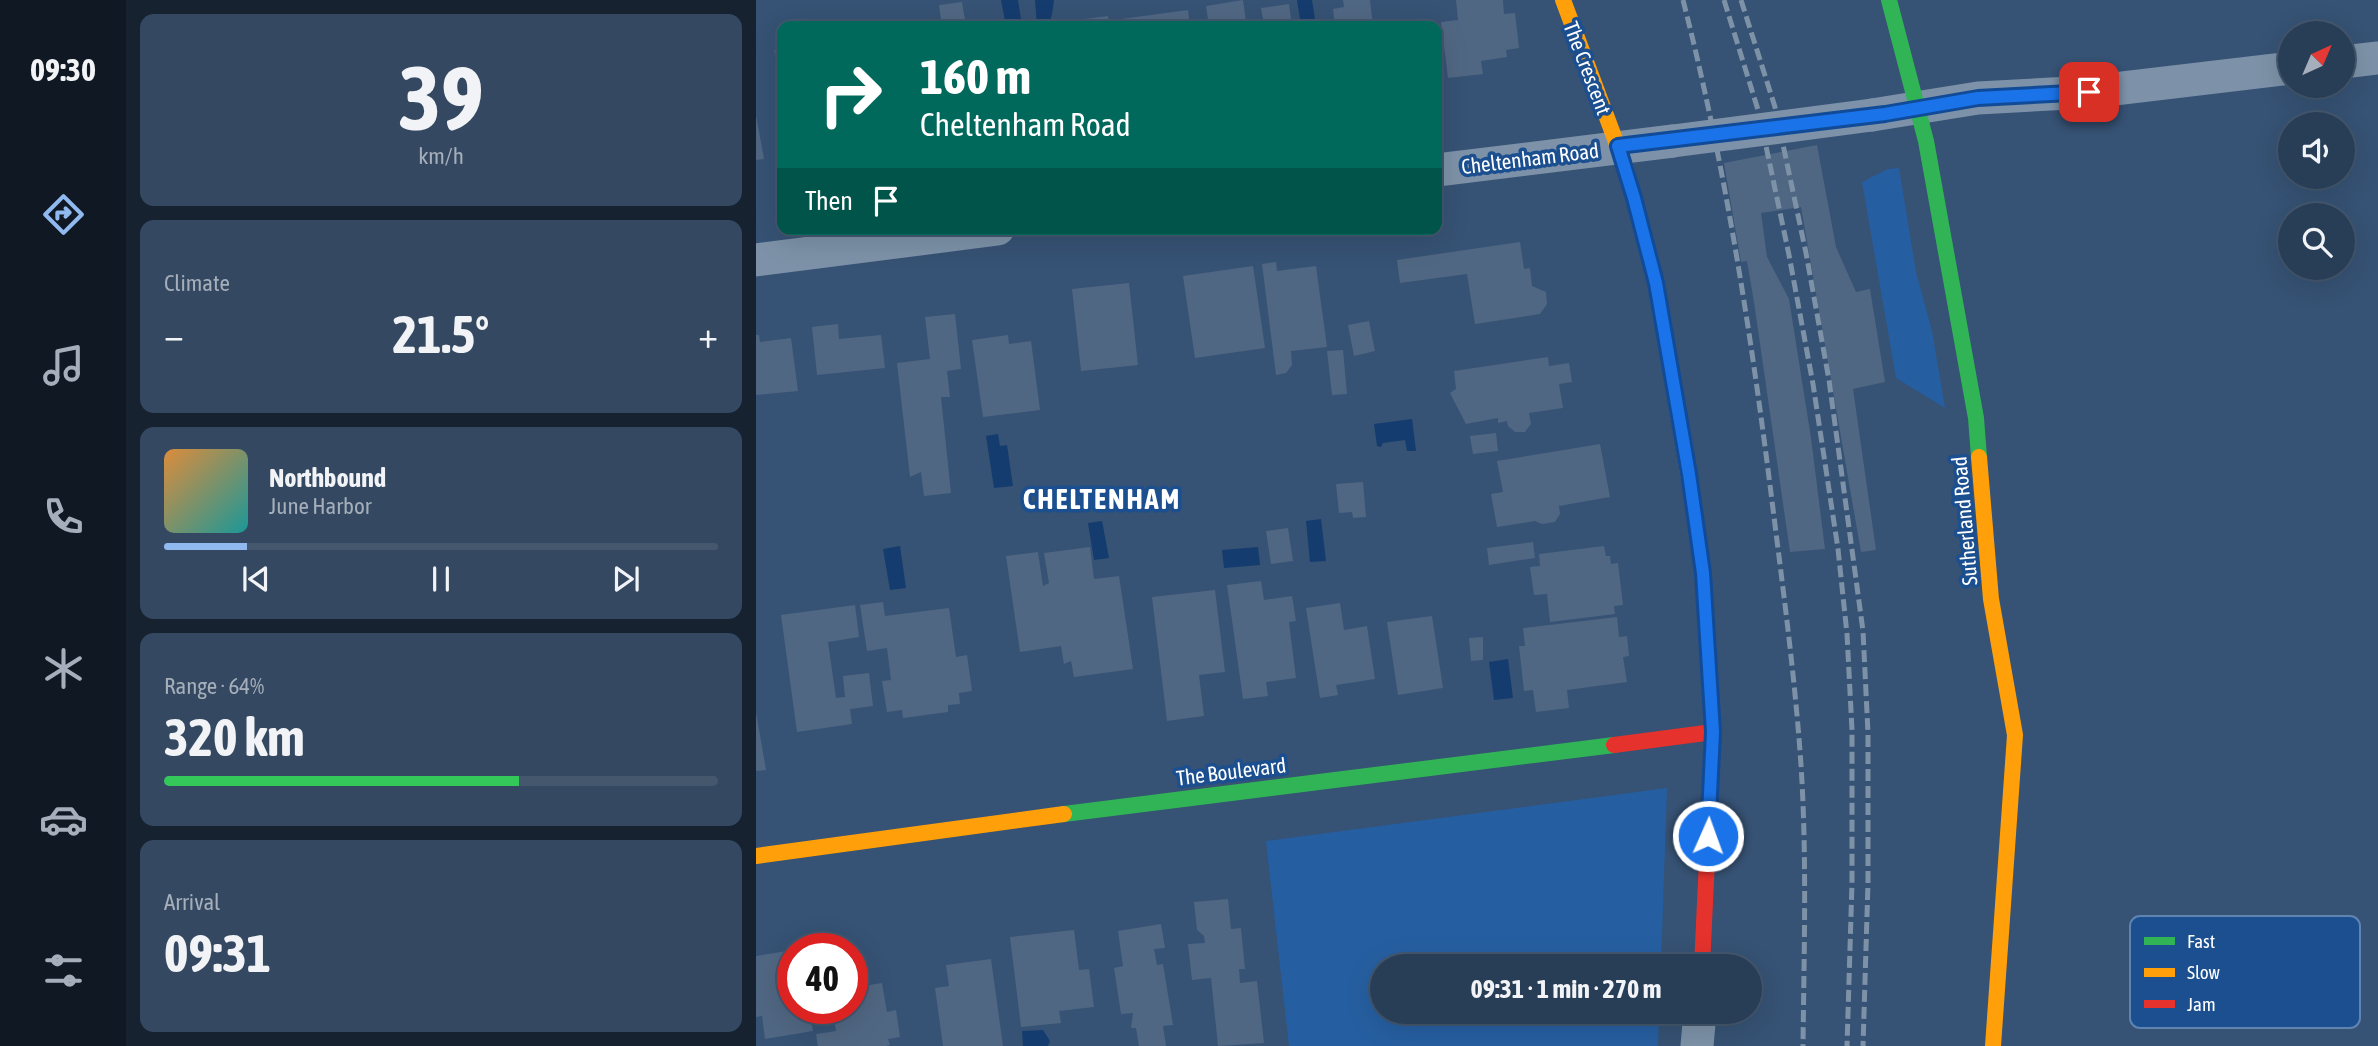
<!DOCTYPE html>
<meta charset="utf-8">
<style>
body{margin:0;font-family:"Asap Condensed",sans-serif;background:#344961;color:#f1f3f6;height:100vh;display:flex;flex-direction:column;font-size:26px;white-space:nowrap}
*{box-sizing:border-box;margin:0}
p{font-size:23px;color:#a5aeba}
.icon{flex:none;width:38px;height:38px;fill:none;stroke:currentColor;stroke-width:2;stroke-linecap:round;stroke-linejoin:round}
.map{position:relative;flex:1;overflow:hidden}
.panel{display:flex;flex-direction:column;gap:14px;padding:14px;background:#162230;width:630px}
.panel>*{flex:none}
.guide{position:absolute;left:21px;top:21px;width:665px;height:214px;border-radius:14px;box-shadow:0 7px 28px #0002,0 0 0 2px #44576d;background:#00695c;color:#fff;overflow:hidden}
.needle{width:46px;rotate:44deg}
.controls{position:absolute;left:1522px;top:21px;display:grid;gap:14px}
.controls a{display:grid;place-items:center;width:77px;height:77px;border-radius:50%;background:#283e57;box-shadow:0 7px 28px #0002,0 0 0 2px #44576d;font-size:35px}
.speed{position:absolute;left:21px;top:933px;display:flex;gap:14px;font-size:35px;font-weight:700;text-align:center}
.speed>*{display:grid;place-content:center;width:91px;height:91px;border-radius:50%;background:#283e57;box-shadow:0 7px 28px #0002,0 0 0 2px #44576d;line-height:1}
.speed .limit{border:10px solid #d22;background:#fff;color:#111}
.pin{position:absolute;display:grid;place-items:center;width:60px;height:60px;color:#fff;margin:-30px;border-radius:14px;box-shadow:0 4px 10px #0006}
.me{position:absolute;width:77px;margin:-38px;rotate:2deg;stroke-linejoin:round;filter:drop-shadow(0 0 5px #0008)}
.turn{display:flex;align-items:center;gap:24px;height:147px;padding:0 28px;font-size:32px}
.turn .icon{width:91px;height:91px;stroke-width:2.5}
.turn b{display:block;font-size:49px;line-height:60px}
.then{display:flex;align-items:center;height:66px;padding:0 28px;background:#0003;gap:14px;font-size:26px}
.big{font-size:52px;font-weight:700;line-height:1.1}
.panel .card{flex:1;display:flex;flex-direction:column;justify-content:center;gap:10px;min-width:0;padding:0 24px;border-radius:14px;background:#344961}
.panel .dial{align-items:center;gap:0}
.dial b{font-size:91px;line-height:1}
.song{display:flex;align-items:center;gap:21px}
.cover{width:84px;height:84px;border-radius:10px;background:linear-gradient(135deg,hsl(30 70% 55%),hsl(180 70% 35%))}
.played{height:7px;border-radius:4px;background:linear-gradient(90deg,#90b9f0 15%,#44576d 15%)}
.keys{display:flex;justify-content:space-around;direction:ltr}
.heat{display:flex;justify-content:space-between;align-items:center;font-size:38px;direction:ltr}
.charge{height:10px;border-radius:5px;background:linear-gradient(90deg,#34c759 64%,#44576d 0)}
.trip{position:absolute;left:614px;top:954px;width:392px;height:70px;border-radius:35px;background:#283e57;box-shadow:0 7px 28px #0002,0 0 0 2px #44576d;font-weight:700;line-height:70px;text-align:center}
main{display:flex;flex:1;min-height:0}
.tab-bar{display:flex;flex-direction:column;width:126px;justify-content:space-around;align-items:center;background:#101923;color:#a5aeba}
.tab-bar .icon{width:49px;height:49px}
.tab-bar .on{color:#90b9f0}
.tab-bar b{font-size:32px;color:#f1f3f6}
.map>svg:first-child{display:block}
.green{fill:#265fa1}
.water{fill:#153c6e}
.building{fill:#506783}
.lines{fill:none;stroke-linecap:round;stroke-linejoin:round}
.street{stroke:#7d92a8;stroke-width:33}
.fast{stroke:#30b455;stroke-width:16}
.slow{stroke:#ff9f0a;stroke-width:16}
.jam{stroke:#e5322d;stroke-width:16}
.rail{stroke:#7e92a7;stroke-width:5;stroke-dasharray:12 5;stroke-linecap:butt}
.street-bridge{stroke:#7d92a8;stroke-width:33}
.route-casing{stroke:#114b97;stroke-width:18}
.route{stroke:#1a73e8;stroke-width:12}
.labels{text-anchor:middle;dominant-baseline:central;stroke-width:7;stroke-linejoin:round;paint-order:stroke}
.street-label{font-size:21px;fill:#fff;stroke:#1b4f8f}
.district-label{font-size:28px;font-weight:bold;letter-spacing:2px;fill:#fff;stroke:#1b4f8f}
.key{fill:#1b4f8f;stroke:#5f84b1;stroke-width:2}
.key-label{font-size:19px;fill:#fff}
</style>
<main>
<nav class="tab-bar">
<b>09:30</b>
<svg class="icon on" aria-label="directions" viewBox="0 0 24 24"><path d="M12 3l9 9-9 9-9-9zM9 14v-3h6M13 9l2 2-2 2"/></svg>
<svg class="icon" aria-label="music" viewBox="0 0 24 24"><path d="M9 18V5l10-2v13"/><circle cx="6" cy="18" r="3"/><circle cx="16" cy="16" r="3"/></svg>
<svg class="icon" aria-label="phone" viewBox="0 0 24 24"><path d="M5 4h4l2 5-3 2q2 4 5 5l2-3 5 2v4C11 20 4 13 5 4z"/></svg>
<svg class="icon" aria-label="climate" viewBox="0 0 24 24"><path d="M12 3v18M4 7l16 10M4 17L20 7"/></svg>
<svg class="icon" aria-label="car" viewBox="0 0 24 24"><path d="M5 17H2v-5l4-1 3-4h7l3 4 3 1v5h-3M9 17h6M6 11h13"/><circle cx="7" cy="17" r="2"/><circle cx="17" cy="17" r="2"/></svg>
<svg class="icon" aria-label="filters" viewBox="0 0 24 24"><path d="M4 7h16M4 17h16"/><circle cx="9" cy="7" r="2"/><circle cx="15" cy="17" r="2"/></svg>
</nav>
<section class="panel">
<div class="card dial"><b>39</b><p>km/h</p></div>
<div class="card"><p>Climate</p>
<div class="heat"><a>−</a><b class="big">21.5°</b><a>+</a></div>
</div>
<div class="card">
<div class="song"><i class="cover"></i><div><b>Northbound</b><p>June Harbor</p></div></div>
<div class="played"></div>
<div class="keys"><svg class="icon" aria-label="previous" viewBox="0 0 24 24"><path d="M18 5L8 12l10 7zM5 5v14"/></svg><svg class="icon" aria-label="pause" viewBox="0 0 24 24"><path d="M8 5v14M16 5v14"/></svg><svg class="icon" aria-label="next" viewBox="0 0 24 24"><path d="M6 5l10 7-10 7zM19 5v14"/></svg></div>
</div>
<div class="card"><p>Range · 64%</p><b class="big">320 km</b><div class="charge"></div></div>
<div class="card"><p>Arrival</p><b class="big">09:31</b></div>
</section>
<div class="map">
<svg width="1622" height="1046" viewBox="0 0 1622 1046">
<rect width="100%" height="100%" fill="#365274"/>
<path class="green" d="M 1143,168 L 1160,272 L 1176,331 L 1189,408 L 1140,378 L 1106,182 L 1132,169 Z
M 911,788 L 905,966 L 626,966 L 626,1012 L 903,1012 L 902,1046 L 533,1046 L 510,841 Z"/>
<path class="water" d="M 245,0 L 262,0 L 266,26 L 250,26 Z
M 279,0 L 298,0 C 297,7 296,21 291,26 L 281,26 Z
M 541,0 L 556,0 L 560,26 L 545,26 Z
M 656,419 L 660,451 L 651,451 L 649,440 L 627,443 L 625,447 L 621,446 L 618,424 Z
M 242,434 L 244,446 L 251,445 L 257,486 L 238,488 L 230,436 Z
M 565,519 L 570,561 L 554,562 L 550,521 Z
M 346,521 L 353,558 L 338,560 L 332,523 Z
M 144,546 L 150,588 L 134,590 L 127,549 Z
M 502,547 L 504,565 L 468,568 L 466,550 Z
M 752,659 L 757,698 L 738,700 L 733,662 Z
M 287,1030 L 294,1041 L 292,1046 L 267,1046 L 266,1031 Z"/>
<path class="building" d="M 487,0 L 490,21 L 507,19 L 505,8 L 533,4 L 536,26 L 453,26 L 450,6 Z
M 587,0 L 614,0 L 617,26 L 579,26 L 577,9 L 588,7 Z
M 700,0 L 747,0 L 748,14 L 759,13 L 763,48 L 750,50 L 751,57 L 725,61 L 727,74 L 692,78 L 685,22 L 702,20 Z
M 206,2 L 210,26 L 186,26 L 183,5 Z
M 432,10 L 434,26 L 366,26 L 365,19 Z
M 352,16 L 353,26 L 305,26 L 305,22 Z
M 26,49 L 26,92 L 25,93 L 18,50 Z
M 0,115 L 8,159 L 0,160 Z
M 1061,145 L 1080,247 L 1100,292 L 1114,289 L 1129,382 L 1097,389 L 1120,550 L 1105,552 L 1045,207 L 1005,213 L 1011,257 L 1033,299 L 1055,438 L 1069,549 L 1034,552 L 998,302 L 991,261 L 985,262 L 968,163 Z
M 764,242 L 768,269 L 774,268 L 776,286 L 790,292 L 791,304 L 784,314 L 719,324 L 711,274 L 644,283 L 641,260 Z
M 520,262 L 521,271 L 560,266 L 571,347 L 535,351 L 536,365 L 530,373 L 520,375 L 506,264 Z
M 497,266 L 509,348 L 439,358 L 427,276 Z
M 373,283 L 382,365 L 325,371 L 316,289 Z
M 199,314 L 205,369 L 191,371 L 194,397 L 185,397 L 195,493 L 168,496 L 165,472 L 154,477 L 141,363 L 174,359 L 169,317 Z
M 613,321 L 619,351 L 598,356 L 592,325 Z
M 82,324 L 83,339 L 125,335 L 129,368 L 61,375 L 56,327 Z
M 0,335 L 3,335 L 4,342 L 35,338 L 42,391 L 0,395 Z
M 252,335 L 253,344 L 275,341 L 284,410 L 227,417 L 216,340 Z
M 587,350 L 591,394 L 576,395 L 571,351 Z
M 792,357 L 793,366 L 813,363 L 816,382 L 803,384 L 807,408 L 773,413 L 775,424 L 769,432 L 759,432 L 752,426 L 751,421 L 742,423 L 742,418 L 710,424 L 694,393 L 700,389 L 698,371 Z
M 740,433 L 742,451 L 717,454 L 714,436 Z
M 844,444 L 854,497 L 803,506 L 804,514 L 799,522 L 786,524 L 779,521 L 741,527 L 735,494 L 747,492 L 741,461 Z
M 607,482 L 610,517 L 597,518 L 596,512 L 583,513 L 580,484 Z
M 532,528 L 537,561 L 515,564 L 510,531 Z
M 777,542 L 779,558 L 733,565 L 731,548 Z
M 848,546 L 850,556 L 854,556 L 855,564 L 862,563 L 867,605 L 858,606 L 859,614 L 794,622 L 791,594 L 778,595 L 774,567 L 784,566 L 783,554 Z
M 334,547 L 338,579 L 363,576 L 377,669 L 318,677 L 315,661 L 308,664 L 305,646 L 264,652 L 250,556 L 282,552 L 287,586 L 293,583 L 288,553 Z
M 505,581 L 508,600 L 536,596 L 540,621 L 533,622 L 540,678 L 510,682 L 512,696 L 487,699 L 471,585 Z
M 459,590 L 469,672 L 443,675 L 448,716 L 411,721 L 396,597 Z
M 127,602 L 129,616 L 193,608 L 200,657 L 211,655 L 216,691 L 203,693 L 204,704 L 192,705 L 192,712 L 147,718 L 146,710 L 131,712 L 126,681 L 135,680 L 131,648 L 111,651 L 104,605 Z
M 584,603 L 588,630 L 611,626 L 619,679 L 580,685 L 582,695 L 564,698 L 550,608 Z
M 99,605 L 103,637 L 72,642 L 80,698 L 89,697 L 87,676 L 113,673 L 117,706 L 94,709 L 96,724 L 41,732 L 25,615 Z
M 676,616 L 687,688 L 642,695 L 631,622 Z
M 861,617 L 863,637 L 871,636 L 873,656 L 867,657 L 871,682 L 811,690 L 813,708 L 780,712 L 777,690 L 768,691 L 763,646 L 769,646 L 767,628 Z
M 727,637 L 727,660 L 715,661 L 713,638 Z
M 0,712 L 10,770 L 0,771 Z
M 472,899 L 475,929 L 485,928 L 489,969 L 483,969 L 484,983 L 501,981 L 508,1043 L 462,1046 L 455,978 L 436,980 L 432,944 L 449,943 L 448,936 L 441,930 L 438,902 Z
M 405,924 L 409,948 L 398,949 L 401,965 L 407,964 L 417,1025 L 407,1026 L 410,1046 L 383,1046 L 380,1028 L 375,1028 L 377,1013 L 365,1014 L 358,968 L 367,966 L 362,931 Z
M 318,930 L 323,970 L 333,969 L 338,1007 L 303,1011 L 305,1023 L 265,1027 L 254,937 Z
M 37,950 L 37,1008 L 53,1008 L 57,1031 L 9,1039 L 6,1016 L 0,1017 L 0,956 Z
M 235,959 L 247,1046 L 187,1046 L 179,988 L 193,986 L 190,965 Z
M 110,963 L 113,985 L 126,983 L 131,1012 L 140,1010 L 144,1037 L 132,1039 L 134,1045 L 130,1046 L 62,1046 L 60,1034 L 80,1031 L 76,1008 L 96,1008 L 96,965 Z"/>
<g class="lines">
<path class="street" d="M 1587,62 L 1622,58
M 1116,115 L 1222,98 L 1333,92 L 1535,68
M 681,170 L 917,141
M 0,260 L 242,229
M 941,1046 L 944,1012"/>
<path class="fast" d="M 1133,0 L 1170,141 L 1220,418 L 1223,457
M 308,814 L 858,745"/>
<path class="slow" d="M 807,0 L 869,166 L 878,198 L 900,283 L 934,484
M 1223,457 L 1235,599 L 1259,735 L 1237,1046
M 0,856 L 308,814"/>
<path class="jam" d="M 934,484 L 947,573 L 957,732 L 946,966
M 858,745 L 957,732"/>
<path class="rail" d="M 927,0 C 969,164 995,333 1016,501 C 1027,589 1039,677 1045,765 C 1051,858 1048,952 1047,1046
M 968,0 L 1003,113 L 1033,255 L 1057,384 L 1082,549 L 1091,634 L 1096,730 L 1096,883 L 1091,1046
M 985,0 L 1019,107 L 1050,253 L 1073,380 L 1107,631 L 1112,733 L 1112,883 L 1107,1046"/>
<path class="street-bridge" d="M 917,141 L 1116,115"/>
</g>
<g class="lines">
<g class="route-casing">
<path id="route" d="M 952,836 L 957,732 L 947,573 L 933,474 L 900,283 L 878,198 L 862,146 L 1129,114 L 1222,98 L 1333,92"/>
</g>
<use href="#route" class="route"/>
</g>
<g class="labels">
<g class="street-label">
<text transform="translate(832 68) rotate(69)">The Crescent</text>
<text transform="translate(774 158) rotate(-7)">Cheltenham Road</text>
<text transform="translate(1208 521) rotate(-95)">Sutherland Road</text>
<text transform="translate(475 771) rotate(-7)">The Boulevard</text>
</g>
<g class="district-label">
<text x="346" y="499">CHELTENHAM</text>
</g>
</g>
<rect x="1374" y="916" width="230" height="112" rx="10" class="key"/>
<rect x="1388" y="937" width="31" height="8" fill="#30b455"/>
<rect x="1388" y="968" width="31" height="9" fill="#ff9f0a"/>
<rect x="1388" y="1000" width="31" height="8" fill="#e5322d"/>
<g class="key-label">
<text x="1431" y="948">Fast</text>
<text x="1431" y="979">Slow</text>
<text x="1431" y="1011">Jam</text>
</g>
</svg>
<div class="controls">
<a><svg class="needle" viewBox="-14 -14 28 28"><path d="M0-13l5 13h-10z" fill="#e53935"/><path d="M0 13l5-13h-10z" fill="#a5aeba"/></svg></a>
<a><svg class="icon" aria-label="sound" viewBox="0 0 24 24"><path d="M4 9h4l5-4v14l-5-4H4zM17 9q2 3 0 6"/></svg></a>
<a><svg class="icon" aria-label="search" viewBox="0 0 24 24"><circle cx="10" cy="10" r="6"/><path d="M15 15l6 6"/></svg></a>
</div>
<div class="speed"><div class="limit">40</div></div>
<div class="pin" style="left:1333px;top:92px;background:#d93025"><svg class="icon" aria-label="arrive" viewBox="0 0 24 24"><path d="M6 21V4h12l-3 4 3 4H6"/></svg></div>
<svg class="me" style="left:952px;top:836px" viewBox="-20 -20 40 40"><circle r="17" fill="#1a73e8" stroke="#fff" stroke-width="3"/><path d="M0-11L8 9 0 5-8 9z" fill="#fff"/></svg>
<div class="trip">09:31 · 1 min · 270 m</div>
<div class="guide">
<div class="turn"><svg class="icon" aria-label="right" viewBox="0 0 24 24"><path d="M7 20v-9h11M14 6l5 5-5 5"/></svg><div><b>160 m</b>Cheltenham Road</div></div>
<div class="then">Then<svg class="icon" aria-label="arrive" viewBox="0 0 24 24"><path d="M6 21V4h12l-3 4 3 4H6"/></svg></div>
</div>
</div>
</main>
